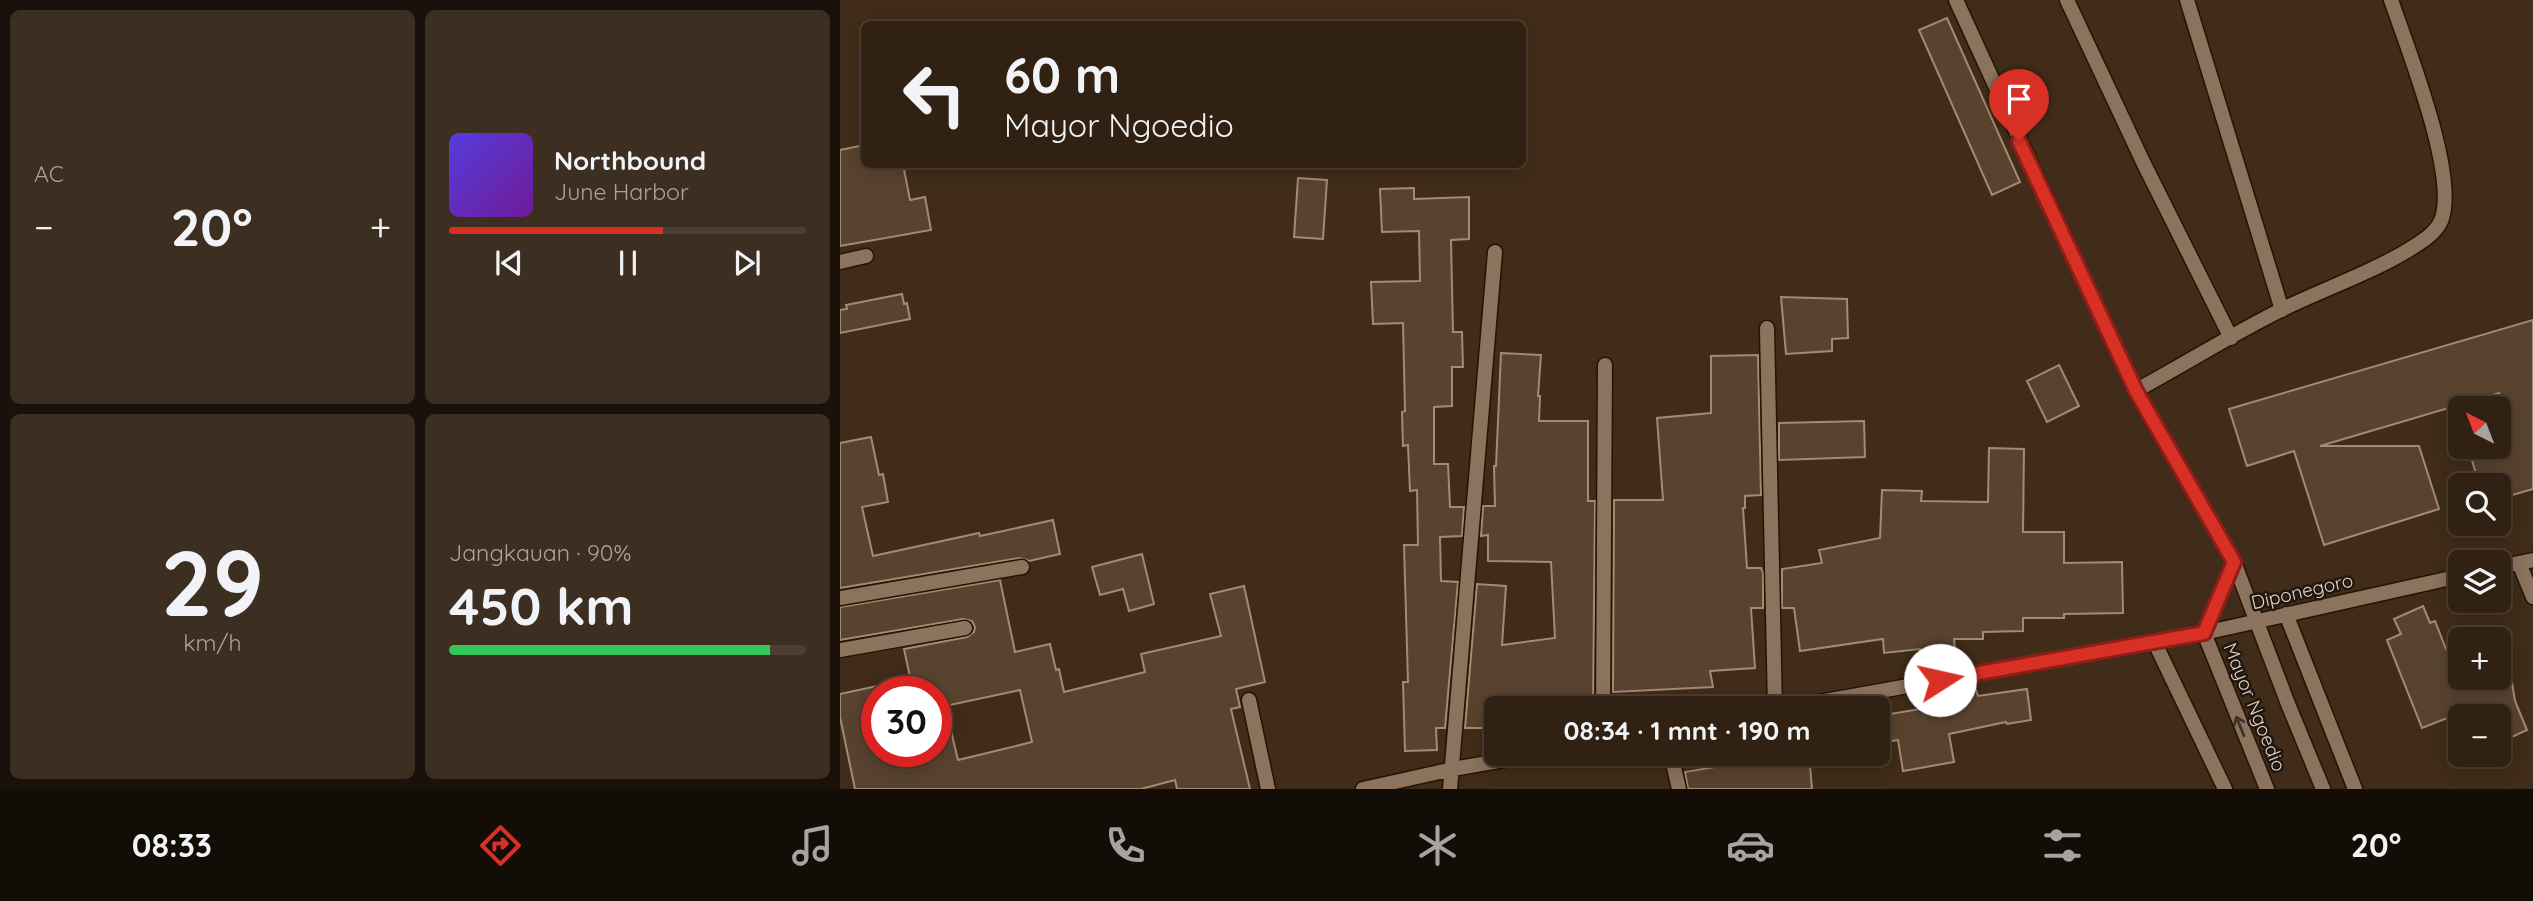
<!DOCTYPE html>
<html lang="id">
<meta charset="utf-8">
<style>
body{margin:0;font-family:Quicksand,sans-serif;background:#3c2e20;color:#f1f3f6;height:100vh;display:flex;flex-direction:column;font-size:26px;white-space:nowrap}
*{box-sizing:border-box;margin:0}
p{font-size:23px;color:#a8a39f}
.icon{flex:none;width:38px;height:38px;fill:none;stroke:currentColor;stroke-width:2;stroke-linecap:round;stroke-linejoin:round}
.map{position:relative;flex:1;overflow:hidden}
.details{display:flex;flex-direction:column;gap:10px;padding:10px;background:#1a120a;width:840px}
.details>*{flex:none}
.top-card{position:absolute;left:21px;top:21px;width:665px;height:147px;border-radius:10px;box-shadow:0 4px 18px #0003,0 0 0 2px #4b3e32;background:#302112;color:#f1f3f6;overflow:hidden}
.needle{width:46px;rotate:318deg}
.buttons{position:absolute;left:1608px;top:396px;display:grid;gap:14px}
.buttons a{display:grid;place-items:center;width:63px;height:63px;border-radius:10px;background:#302112;box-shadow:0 4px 18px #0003,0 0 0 2px #4b3e32;font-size:35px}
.speed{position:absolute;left:21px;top:676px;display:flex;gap:14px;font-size:35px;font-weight:700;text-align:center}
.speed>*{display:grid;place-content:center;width:91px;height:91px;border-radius:50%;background:#302112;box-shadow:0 4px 18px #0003,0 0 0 2px #4b3e32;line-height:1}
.speed .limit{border:10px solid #d22;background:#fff;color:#111}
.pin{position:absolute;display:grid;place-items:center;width:60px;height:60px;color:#fff;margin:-72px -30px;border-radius:50% 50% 50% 0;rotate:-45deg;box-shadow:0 0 7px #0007}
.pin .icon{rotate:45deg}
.me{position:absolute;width:77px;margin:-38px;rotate:80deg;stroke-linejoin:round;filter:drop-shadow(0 0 5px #0008)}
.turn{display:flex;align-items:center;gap:24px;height:147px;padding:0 28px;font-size:32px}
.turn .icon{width:91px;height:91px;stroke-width:2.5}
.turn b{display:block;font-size:49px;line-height:60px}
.big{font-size:52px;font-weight:800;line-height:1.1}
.details .card{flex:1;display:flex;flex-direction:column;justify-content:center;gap:10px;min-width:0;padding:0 24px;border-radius:10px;background:#3c2e20}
.details .dial{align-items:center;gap:0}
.dial b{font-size:91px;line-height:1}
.song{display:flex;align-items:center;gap:21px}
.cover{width:84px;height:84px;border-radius:10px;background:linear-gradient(135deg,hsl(250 70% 55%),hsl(280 70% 35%))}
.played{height:7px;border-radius:4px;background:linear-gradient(90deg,#d93025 60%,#4b3e32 60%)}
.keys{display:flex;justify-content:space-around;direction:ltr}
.heat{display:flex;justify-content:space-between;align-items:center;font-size:38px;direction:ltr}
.charge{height:10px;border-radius:5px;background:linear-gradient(90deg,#34c759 90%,#4b3e32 0)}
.details .tiles{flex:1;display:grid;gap:10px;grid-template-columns:repeat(2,1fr)}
.trip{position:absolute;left:644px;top:696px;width:406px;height:70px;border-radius:10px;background:#302112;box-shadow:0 4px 18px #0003,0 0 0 2px #4b3e32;font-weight:800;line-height:70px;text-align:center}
.tab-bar{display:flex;height:112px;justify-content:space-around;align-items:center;background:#130d07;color:#a8a39f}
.tab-bar .icon{width:49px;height:49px}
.tab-bar .on{color:#d93025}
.tab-bar b{font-size:32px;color:#f1f3f6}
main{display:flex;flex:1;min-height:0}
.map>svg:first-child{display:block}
.building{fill:#59432f;stroke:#a38a74;stroke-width:2;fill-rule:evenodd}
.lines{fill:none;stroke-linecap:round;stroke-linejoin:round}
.service-casing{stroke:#261302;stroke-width:17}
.minor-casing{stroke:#261302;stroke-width:17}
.tertiary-casing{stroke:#261302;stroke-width:17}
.service{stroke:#8b735d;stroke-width:14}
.minor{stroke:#8b735d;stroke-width:14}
.tertiary{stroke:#8b735d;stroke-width:14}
.oneway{stroke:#403226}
.route-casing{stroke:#8d1f18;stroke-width:18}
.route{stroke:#d93025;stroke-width:12}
.labels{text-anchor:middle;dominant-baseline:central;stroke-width:5;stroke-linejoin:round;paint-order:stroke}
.street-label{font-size:19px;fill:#e1d4c8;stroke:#20160e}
</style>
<main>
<section class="details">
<div class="tiles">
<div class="card"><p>AC</p>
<div class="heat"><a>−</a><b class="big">20°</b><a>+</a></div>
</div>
<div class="card">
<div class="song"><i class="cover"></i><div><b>Northbound</b><p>June Harbor</p></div></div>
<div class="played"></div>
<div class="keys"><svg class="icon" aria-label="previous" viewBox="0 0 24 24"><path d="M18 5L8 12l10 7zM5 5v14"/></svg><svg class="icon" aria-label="pause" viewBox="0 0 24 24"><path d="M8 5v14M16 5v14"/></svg><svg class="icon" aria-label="next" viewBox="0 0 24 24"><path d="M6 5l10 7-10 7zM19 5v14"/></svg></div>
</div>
<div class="card dial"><b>29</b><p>km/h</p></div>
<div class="card"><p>Jangkauan · 90%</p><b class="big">450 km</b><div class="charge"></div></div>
</div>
</section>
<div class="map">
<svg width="1693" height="789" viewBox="0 0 1693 789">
<rect width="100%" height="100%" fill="#402c18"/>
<path class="building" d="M 1107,18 L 1180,182 L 1152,195 L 1079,30 Z
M 24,145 L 24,164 L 63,164 L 70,200 L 85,197 L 91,230 L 0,246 L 0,150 Z
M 458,178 L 487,180 L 483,239 L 454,237 Z
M 574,188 L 574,199 L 629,197 L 629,239 L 611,240 L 613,332 L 622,332 L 623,367 L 612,367 L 612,406 L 594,407 L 594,464 L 608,464 L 610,507 L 624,507 L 622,536 L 600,537 L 601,581 L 618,582 L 605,728 L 596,728 L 597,750 L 565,751 L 563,682 L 568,682 L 564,545 L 578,545 L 577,490 L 570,491 L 568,445 L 563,446 L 562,412 L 565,411 L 563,323 L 533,324 L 531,282 L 580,281 L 579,231 L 542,232 L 540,189 Z
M 62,294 L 64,304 L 67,303 L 70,319 L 0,333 L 0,310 L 7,309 L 6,305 Z
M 941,297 L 1007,299 L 1008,338 L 992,339 L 992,351 L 946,354 Z
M 1693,320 L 1693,489 L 1659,499 L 1659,485 L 1639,485 L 1628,446 L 1659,446 L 1659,393 L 1480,446 L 1579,446 L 1599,509 L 1484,545 L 1454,451 L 1407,466 L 1389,409 Z
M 661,353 L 701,355 L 698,396 L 700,396 L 699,421 L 748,421 L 748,501 L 755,501 L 753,709 L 656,709 L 656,728 L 625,728 L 637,584 L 666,586 L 662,645 L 715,638 L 711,562 L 648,561 L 648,535 L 641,536 L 643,506 L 655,506 L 654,466 L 656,466 Z
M 918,355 L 921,495 L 905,496 L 905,508 L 903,508 L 907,568 L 921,568 L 923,573 L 923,608 L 911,608 L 915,668 L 870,671 L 873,687 L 773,692 L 774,500 L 823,500 L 817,418 L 871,413 L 871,356 Z
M 1219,365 L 1239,406 L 1207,422 L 1187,381 Z
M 1024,421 L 1025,457 L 939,460 L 939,423 Z
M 31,437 L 39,475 L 43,474 L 48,502 L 22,507 L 33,556 L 139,533 L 140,536 L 213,520 L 220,554 L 189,561 L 180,558 L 0,588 L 0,443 Z
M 1149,448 L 1184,449 L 1183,532 L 1224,532 L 1224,563 L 1282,562 L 1283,613 L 1224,614 L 1224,618 L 1183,618 L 1183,631 L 1143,632 L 1143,639 L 1114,639 L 1115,651 L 1080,652 L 1080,649 L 1044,653 L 1043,639 L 960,651 L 954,608 L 942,608 L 942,569 L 982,563 L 979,550 L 1040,538 L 1042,490 L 1082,491 L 1081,501 L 1148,502 Z
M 302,554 L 314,604 L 289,611 L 283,589 L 260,595 L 252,567 Z
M 160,580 L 175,652 L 210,644 L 216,670 L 219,669 L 224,692 L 305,672 L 301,654 L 381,636 L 370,594 L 404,586 L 425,682 L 396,689 L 400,707 L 391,709 L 410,789 L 337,789 L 335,780 L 301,789 L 15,789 L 0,717 L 0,694 L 37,686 L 37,751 L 96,751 L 96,691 L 73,691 L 64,649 L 127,637 L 134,632 L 135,627 L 132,621 L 123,619 L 0,640 L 0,607 ZM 180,690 L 192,742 L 118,760 L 105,706 Z
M 1583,606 L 1590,623 L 1595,621 L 1617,677 L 1659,677 L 1659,665 L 1664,677 L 1671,677 L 1675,701 L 1687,730 L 1659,743 L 1659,716 L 1642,716 L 1638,706 L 1582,728 L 1547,640 L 1561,634 L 1554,619 Z
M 1187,689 L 1191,720 L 1167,724 L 1166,722 L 1109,734 L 1114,762 L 1063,771 L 1058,740 L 1038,743 L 1038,716 L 1110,704 L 1108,696 L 1136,690 L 1138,696 Z
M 885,754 L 969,754 L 972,789 L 848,789 L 845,772 L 887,765 Z"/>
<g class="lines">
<g class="service-casing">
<path id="service" d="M 1227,0 L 1304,164 L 1391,338
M 1347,0 L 1442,310
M 1295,391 C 1345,364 1394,333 1445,308 C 1484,289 1533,272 1570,249 C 1581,242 1595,234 1601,221 C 1619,177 1567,47 1551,0"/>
</g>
<g class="minor-casing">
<path id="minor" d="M 0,262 L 26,256
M 927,328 L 935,709
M 1679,563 L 1693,597
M 1659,567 L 1693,560
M 0,598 L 182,567
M 1446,614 L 1515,789
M 1314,641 L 1385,789
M 0,650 L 125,628
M 409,700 L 428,789
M 763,709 L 765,365
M 940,709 L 1364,633 L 1620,576
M 831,754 L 839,789
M 523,789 L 613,769 L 699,754
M 610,789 L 655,252"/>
</g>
<g class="tertiary-casing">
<path id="tertiary" d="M 1116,0 L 1295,391 L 1394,562 L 1448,704 L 1483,789
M 1394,562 L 1364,633 L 1427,789"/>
</g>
<use href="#service" class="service"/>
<use href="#minor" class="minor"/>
<use href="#tertiary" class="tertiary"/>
</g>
<defs><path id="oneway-shaft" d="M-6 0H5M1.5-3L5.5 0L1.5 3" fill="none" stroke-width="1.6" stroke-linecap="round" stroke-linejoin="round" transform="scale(1.75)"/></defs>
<use class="oneway" href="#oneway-shaft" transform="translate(1400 726) rotate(-112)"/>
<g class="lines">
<g class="route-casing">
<path id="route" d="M 1100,680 L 1364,633 L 1394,562 L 1296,391 L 1179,141"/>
</g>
<use href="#route" class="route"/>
</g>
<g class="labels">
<g class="street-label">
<text transform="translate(1462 591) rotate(-13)">Diponegoro</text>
<text transform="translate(1415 707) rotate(68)">Mayor Ngoedio</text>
</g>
</g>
</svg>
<div class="buttons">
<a><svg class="needle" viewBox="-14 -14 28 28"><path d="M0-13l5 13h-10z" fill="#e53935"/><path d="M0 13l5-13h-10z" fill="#a8a39f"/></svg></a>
<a><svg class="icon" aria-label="search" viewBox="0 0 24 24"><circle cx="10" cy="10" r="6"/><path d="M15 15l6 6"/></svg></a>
<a><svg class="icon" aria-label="layers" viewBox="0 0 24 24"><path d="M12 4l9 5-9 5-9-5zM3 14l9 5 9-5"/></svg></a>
<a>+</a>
<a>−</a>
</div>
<div class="speed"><div class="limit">30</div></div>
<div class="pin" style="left:1179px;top:141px;background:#d93025"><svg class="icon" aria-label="arrive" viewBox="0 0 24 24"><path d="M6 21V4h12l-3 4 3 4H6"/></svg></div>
<svg class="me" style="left:1100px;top:680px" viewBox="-20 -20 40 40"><circle r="19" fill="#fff"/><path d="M0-13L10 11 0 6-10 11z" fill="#d93025"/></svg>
<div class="trip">08:34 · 1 mnt · 190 m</div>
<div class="top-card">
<div class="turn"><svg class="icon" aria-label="left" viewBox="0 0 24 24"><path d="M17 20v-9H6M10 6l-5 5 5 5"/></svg><div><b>60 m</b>Mayor Ngoedio</div></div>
</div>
</div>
</main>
<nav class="tab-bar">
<b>08:33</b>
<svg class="icon on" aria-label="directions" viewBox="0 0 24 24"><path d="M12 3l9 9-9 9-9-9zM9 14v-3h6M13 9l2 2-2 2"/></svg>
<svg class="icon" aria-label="music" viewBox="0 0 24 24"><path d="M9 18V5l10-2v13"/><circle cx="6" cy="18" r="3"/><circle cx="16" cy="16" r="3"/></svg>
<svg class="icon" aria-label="phone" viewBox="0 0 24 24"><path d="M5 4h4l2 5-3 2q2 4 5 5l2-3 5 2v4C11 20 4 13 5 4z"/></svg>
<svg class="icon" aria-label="climate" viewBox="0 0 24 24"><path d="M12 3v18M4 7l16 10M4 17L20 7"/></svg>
<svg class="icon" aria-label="car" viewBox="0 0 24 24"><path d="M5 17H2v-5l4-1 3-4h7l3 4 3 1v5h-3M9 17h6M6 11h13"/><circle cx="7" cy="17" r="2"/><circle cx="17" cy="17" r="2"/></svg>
<svg class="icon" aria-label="filters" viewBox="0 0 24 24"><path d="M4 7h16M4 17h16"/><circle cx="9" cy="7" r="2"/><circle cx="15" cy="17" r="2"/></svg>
<b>20°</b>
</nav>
